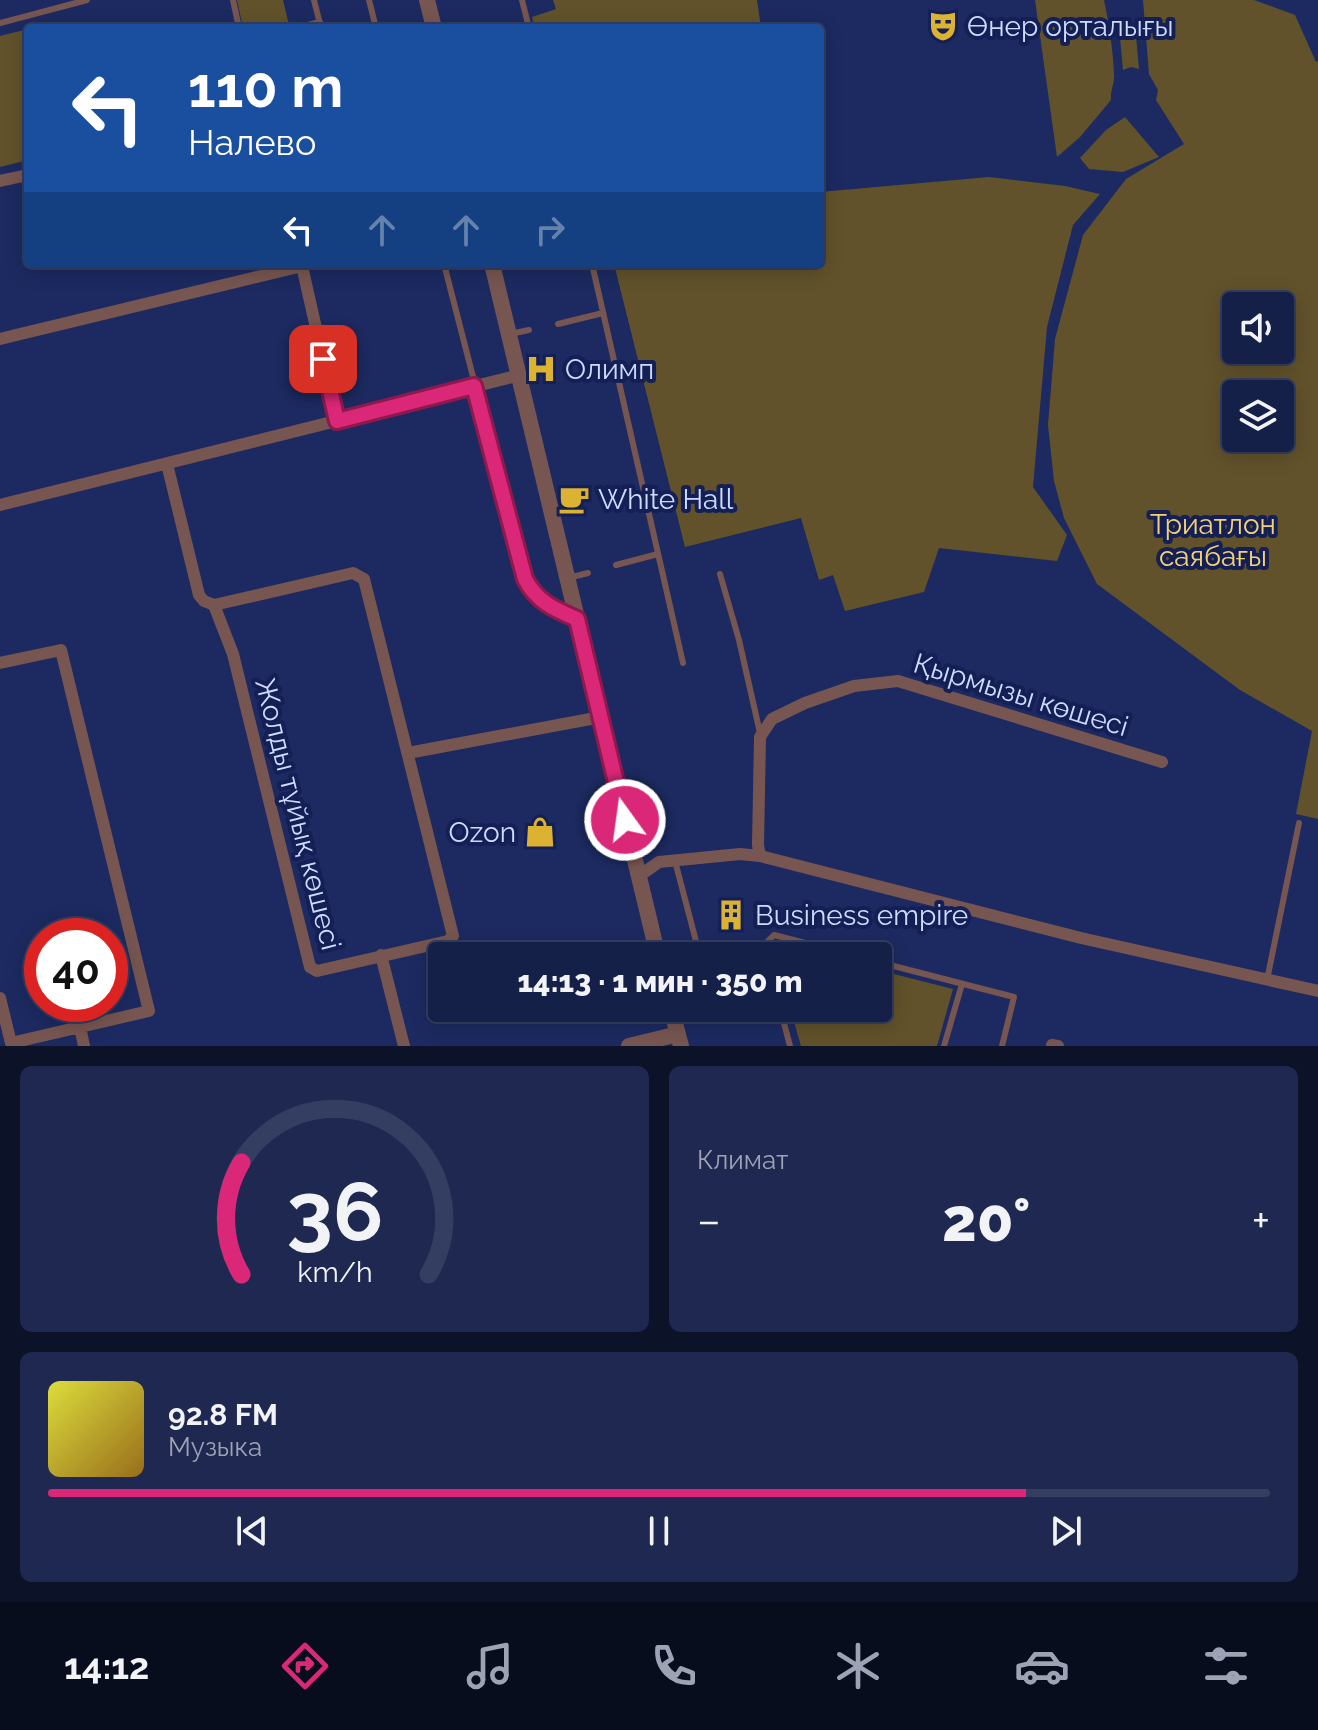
<!DOCTYPE html>
<html lang="ru">
<meta charset="utf-8">
<style>
body{margin:0;font-family:Raleway,sans-serif;background:#1e2850;color:#f1f3f6;height:100vh;display:flex;flex-direction:column;font-size:30px;white-space:nowrap}
*{box-sizing:border-box;margin:0}
p{font-size:26px;color:#9da3b4}
.icon{flex:none;width:44px;height:44px;fill:none;stroke:currentColor;stroke-width:2;stroke-linecap:round;stroke-linejoin:round}
.map{position:relative;height:1046px;overflow:hidden}
.details{display:flex;flex-direction:column;gap:20px;padding:20px;background:#0c1228;flex:1}
.details>*{flex:none}
.top-card{position:absolute;left:24px;top:24px;width:800px;height:244px;border-radius:8px;box-shadow:0 4px 20px #0003,0 0 0 2px #343e61;background:#1a4fa0;color:#fff;overflow:hidden}
.tools{position:absolute;left:1222px;top:292px;display:grid;gap:16px}
.tools a{display:grid;place-items:center;width:72px;height:72px;border-radius:8px;background:#152049;box-shadow:0 4px 20px #0003,0 0 0 2px #343e61;font-size:40px}
.speed{position:absolute;left:24px;top:918px;display:flex;gap:16px;font-size:40px;font-weight:700;text-align:center}
.speed>*{display:grid;place-content:center;width:104px;height:104px;border-radius:50%;background:#152049;box-shadow:0 4px 20px #0003,0 0 0 2px #343e61;line-height:1}
.speed .limit{border:12px solid #d22;background:#fff;color:#111}
.pin{position:absolute;display:grid;place-items:center;width:68px;height:68px;color:#fff;margin:-34px;border-radius:16px;box-shadow:0 4px 12px #0006}
.me{position:absolute;width:88px;margin:-44px;rotate:346deg;stroke-linejoin:round;filter:drop-shadow(0 0 6px #0008)}
.turn{display:flex;align-items:center;gap:28px;height:168px;padding:0 32px;font-size:36px}
.turn .icon{width:104px;height:104px;stroke-width:2.5}
.turn b{display:block;font-size:56px;line-height:68px}
.lanes{display:flex;align-items:center;height:76px;padding:0 32px;background:#0003;justify-content:center;gap:40px;direction:ltr}
.lanes .off{opacity:.35}
.big{font-size:60px;font-weight:800;line-height:1.1}
.details .tile{flex:1;display:flex;flex-direction:column;justify-content:center;gap:12px;min-width:0;padding:0 28px;border-radius:12px;background:#1e2850}
.details .dial{align-items:center;gap:0}
.dial svg{height:208px;overflow:visible;fill:none;stroke:#343e61;stroke-width:7;stroke-linecap:round;text-anchor:middle}
.dial text{fill:#f1f3f6;stroke:none}
.song{display:flex;align-items:center;gap:24px}
.cover{width:96px;height:96px;border-radius:12px;background:linear-gradient(135deg,hsl(60 70% 55%),hsl(40 70% 35%))}
.played{height:8px;border-radius:4px;background:linear-gradient(90deg,#db2777 80%,#343e61 80%)}
.keys{display:flex;justify-content:space-around;direction:ltr}
.heat{display:flex;justify-content:space-between;align-items:center;font-size:44px;direction:ltr}
.details .tiles{flex:1;display:grid;gap:20px;grid-template-columns:1fr 1fr}
.tile:last-child{grid-column:span 2}
.trip{position:absolute;left:428px;top:942px;width:464px;height:80px;border-radius:8px;background:#152049;box-shadow:0 4px 20px #0003,0 0 0 2px #343e61;font-weight:800;line-height:80px;text-align:center}
.tabs{display:flex;height:128px;justify-content:space-around;align-items:center;background:#080d1d;color:#9da3b4}
.tabs .icon{width:56px;height:56px}
.tabs .on{color:#db2777}
.tabs b{font-size:36px;color:#f1f3f6}
.map>svg:first-child{display:block}
.green{fill:#61522b;fill-rule:evenodd}
.lines{fill:none;stroke-linecap:round;stroke-linejoin:round}
.service{stroke:#775651;stroke-width:6}
.minor{stroke:#775651;stroke-width:12}
.tertiary{stroke:#775651;stroke-width:16}
.route-casing{stroke:#8e194d;stroke-width:20}
.route{stroke:#db2777;stroke-width:14}
.labels{text-anchor:middle;dominant-baseline:central;stroke-width:8;stroke-linejoin:round;paint-order:stroke}
.poi-label{font-size:28px;fill:#cedbfe;stroke:#131f55;text-anchor:start}
.park-label{font-size:28px;fill:#f4d173;stroke:#131f55}
.street-label{font-size:28px;fill:#cedbfe;stroke:#131f55}
</style>
<div class="map">
<svg width="1318" height="1046" viewBox="0 0 1318 1046">
<rect width="100%" height="100%" fill="#1c2a61"/>
<path class="green" d="M 237,0 L 283,0 L 289,25 L 243,28 Z
M 553,0 L 757,0 L 761,28 L 534,28 L 532,17 L 556,9 Z
M 1035,0 L 1104,0 C 1109,24 1113,49 1114,74 C 1115,83 1110,90 1111,100 L 1080,137 L 1057,157 Z
M 1143,0 L 1254,0 L 1295,15 L 1316,62 L 1318,61 L 1318,819 L 1296,814 L 1312,731 L 1240,690 L 1097,584 L 1064,518 L 1054,481 L 1048,425 L 1055,339 L 1083,235 L 1126,179 L 1184,144 L 1156,100 L 1158,90 L 1149,74 ZM 1236,306 L 1280,306 L 1280,350 L 1236,350 ZM 1236,394 L 1280,394 L 1280,438 L 1236,438 Z
M 1135,25 L 1139,69 L 1131,67 L 1123,70 L 1119,27 Z
M 28,29 L 28,160 L 0,167 L 0,36 Z
M 1125,117 L 1159,157 L 1123,172 L 1089,169 L 1080,158 L 1106,130 Z
M 989,177 L 1065,186 L 1100,194 L 1073,225 L 1047,327 L 1033,487 L 1067,535 L 1057,561 L 939,548 L 924,592 L 845,611 L 833,575 L 819,580 L 801,518 L 685,547 L 614,264 L 820,264 L 820,192 Z
M 878,970 L 953,989 L 937,1046 L 801,1046 L 790,1008 L 878,1008 Z"/>
<g class="lines">
<path class="service" d="M 233,0 L 239,28
M 314,0 L 321,28
M 369,0 L 376,28
M 522,0 L 529,28
M 0,23 L 87,0
M 295,28 L 320,22
M 444,264 L 525,579 C 536,601 552,608 574,618
M 592,264 L 683,663
M 558,324 L 603,313
M 510,334 L 529,330
M 616,565 L 658,554
M 720,574 L 739,640 L 760,733
M 568,578 L 588,573
M 675,861 L 697,945
M 766,956 L 763,946 L 774,935 L 856,956
M 878,962 L 1014,997 L 1002,1046
M 1267,980 L 1299,823
M 780,1008 L 790,1046
M 944,1046 L 962,984"/>
<path class="minor" d="M 0,181 L 28,175
M 0,339 L 302,266 L 337,421
M 167,464 L 199,595 L 204,601 L 214,605
M 0,505 L 520,375
M 353,573 L 364,579 L 453,936 L 448,941 L 317,971 L 310,967 L 233,654 L 214,605 Z
M 0,663 L 61,650 L 149,1011 L 11,1043 L 0,998
M 408,753 L 601,717
M 760,856 L 758,845 L 760,737 L 772,719 L 805,703 L 854,686 L 898,681 L 1162,762
M 639,876 L 659,862 L 740,854 L 760,856 L 1081,938 L 1318,991
M 381,955 L 404,1046
M 80,1027 L 84,1046
M 1052,1045 L 1058,1046"/>
<path class="tertiary" d="M 427,0 L 434,28
M 492,264 L 658,956
M 671,1008 L 681,1046
M 629,1046 L 678,1034"/>
</g>
<g class="lines">
<g class="route-casing">
<path id="route" d="M 323,359 L 337,421 L 474,386 L 525,579 C 537,602 554,609 577,619 L 625,820"/>
</g>
<use href="#route" class="route"/>
</g>
<defs>
<g id="theatre-bare" transform="scale(2.4)"><path d="M-5-5.5Q0-4 5-5.5V0Q5 5 0 6Q-5 5-5 0ZM-3.3-2.5H-1v1.5H-3.3ZM1-2.5H3.3v1.5H1ZM-2.8 1Q0 5.5 2.8 1Z" fill="#dcb233" stroke="#131f55" stroke-width="2.5" paint-order="stroke"/></g>
<g id="hospital-bare" transform="scale(2.4)"><path d="M-5-5h3v3.5h4V-5h3V5h-3V1.5h-4V5h-3Z" fill="#dcb233" stroke="#131f55" stroke-width="2.5" paint-order="stroke"/></g>
<g id="cafe-bare" transform="scale(2.4)"><path d="M-5.5-4.5H6V0H3Q3 3.5 0 3.5H-2.5Q-5.5 3.5-5.5 0ZM3-3.2v2h1.7v-2ZM-6 4.5H4V6H-6Z" fill="#dcb233" stroke="#131f55" stroke-width="2.5" paint-order="stroke"/></g>
<g id="shop-bare" transform="scale(2.4)"><path d="M-5-2.5h2.3a2.7 3.5 0 0 1 5.4 0H5L5.5 6h-11ZM-1.5-2.5h3a1.5 2.3 0 0 0-3 0Z" fill="#dcb233" stroke="#131f55" stroke-width="2.5" paint-order="stroke"/></g>
<g id="building-bare" transform="scale(2.4)"><path d="M-4-6H4V6H1V3H-1V6H-4ZM-2.5-4.3h1.7v1.8h-1.7ZM.8-4.3h1.7v1.8H.8ZM-2.5-1h1.7V.8h-1.7ZM.8-1h1.7V.8H.8Z" fill="#dcb233" stroke="#131f55" stroke-width="2.5" paint-order="stroke"/></g>
</defs>
<g fill-rule="evenodd">
<use href="#theatre-bare" x="943" y="26"/>
<use href="#hospital-bare" x="541" y="369"/>
<use href="#cafe-bare" x="574" y="499"/>
<use href="#shop-bare" x="540" y="832"/>
<use href="#building-bare" x="731" y="915"/>
</g>
<g class="labels">
<g class="poi-label">
<text x="967" y="26">Өнер орталығы</text>
<text x="565" y="369">Олимп</text>
<text x="598" y="499">White Hall</text>
<text x="516" y="832" text-anchor="end">Ozon</text>
<text x="755" y="915">Business empire</text>
</g>
<g class="park-label">
<text x="1213" y="524">Триатлон<tspan x="1213" dy="32">саябағы</tspan></text>
</g>
<g class="street-label">
<text transform="translate(1021 695) rotate(17)">Қырмызы көшесі</text>
<text transform="translate(298 814) rotate(76)">Жолды тұйық көшесі</text>
</g>
</g>
</svg>
<div class="tools">
<a><svg class="icon" aria-label="sound" viewBox="0 0 24 24"><path d="M4 9h4l5-4v14l-5-4H4zM17 9q2 3 0 6"/></svg></a>
<a><svg class="icon" aria-label="layers" viewBox="0 0 24 24"><path d="M12 4l9 5-9 5-9-5zM3 14l9 5 9-5"/></svg></a>
</div>
<div class="speed"><div class="limit">40</div></div>
<div class="pin" style="left:323px;top:359px;background:#d93025"><svg class="icon" aria-label="arrive" viewBox="0 0 24 24"><path d="M6 21V4h12l-3 4 3 4H6"/></svg></div>
<svg class="me" style="left:625px;top:820px" viewBox="-20 -20 40 40"><circle r="17" fill="#db2777" stroke="#fff" stroke-width="3"/><path d="M0-11L8 9 0 5-8 9z" fill="#fff"/></svg>
<div class="trip">14:13 · 1 мин · 350 m</div>
<div class="top-card">
<div class="turn"><svg class="icon" aria-label="left" viewBox="0 0 24 24"><path d="M17 20v-9H6M10 6l-5 5 5 5"/></svg><div><b>110 m</b>Налево</div></div>
<div class="lanes"><svg class="icon" aria-label="left" viewBox="0 0 24 24"><path d="M17 20v-9H6M10 6l-5 5 5 5"/></svg><svg class="icon off" aria-label="ahead" viewBox="0 0 24 24"><path d="M12 20V5M6 11l6-6 6 6"/></svg><svg class="icon off" aria-label="ahead" viewBox="0 0 24 24"><path d="M12 20V5M6 11l6-6 6 6"/></svg><svg class="icon off" aria-label="right" viewBox="0 0 24 24"><path d="M7 20v-9h11M14 6l5 5-5 5"/></svg></div>
</div>
</div>
<section class="details">
<div class="tiles">
<div class="tile dial"><svg viewBox="0 0 100 80">
<path d="M14 69A42 42 0 1 1 86 69"/>
<path d="M14 69A42 42 0 0 1 14 26" stroke="#db2777"/>
<text x="50" y="56" font-size="32" font-weight="700">36</text>
<text x="50" y="72" font-size="11">km/h</text>
</svg></div>
<div class="tile"><p>Климат</p>
<div class="heat"><a>−</a><b class="big">20°</b><a>+</a></div>
</div>
<div class="tile">
<div class="song"><i class="cover"></i><div><b>92.8 FM</b><p>Музыка</p></div></div>
<div class="played"></div>
<div class="keys"><svg class="icon" aria-label="previous" viewBox="0 0 24 24"><path d="M18 5L8 12l10 7zM5 5v14"/></svg><svg class="icon" aria-label="pause" viewBox="0 0 24 24"><path d="M8 5v14M16 5v14"/></svg><svg class="icon" aria-label="next" viewBox="0 0 24 24"><path d="M6 5l10 7-10 7zM19 5v14"/></svg></div>
</div>
</div>
</section>
<nav class="tabs">
<b>14:12</b>
<svg class="icon on" aria-label="directions" viewBox="0 0 24 24"><path d="M12 3l9 9-9 9-9-9zM9 14v-3h6M13 9l2 2-2 2"/></svg>
<svg class="icon" aria-label="music" viewBox="0 0 24 24"><path d="M9 18V5l10-2v13"/><circle cx="6" cy="18" r="3"/><circle cx="16" cy="16" r="3"/></svg>
<svg class="icon" aria-label="phone" viewBox="0 0 24 24"><path d="M5 4h4l2 5-3 2q2 4 5 5l2-3 5 2v4C11 20 4 13 5 4z"/></svg>
<svg class="icon" aria-label="climate" viewBox="0 0 24 24"><path d="M12 3v18M4 7l16 10M4 17L20 7"/></svg>
<svg class="icon" aria-label="car" viewBox="0 0 24 24"><path d="M5 17H2v-5l4-1 3-4h7l3 4 3 1v5h-3M9 17h6M6 11h13"/><circle cx="7" cy="17" r="2"/><circle cx="17" cy="17" r="2"/></svg>
<svg class="icon" aria-label="filters" viewBox="0 0 24 24"><path d="M4 7h16M4 17h16"/><circle cx="9" cy="7" r="2"/><circle cx="15" cy="17" r="2"/></svg>
</nav>
